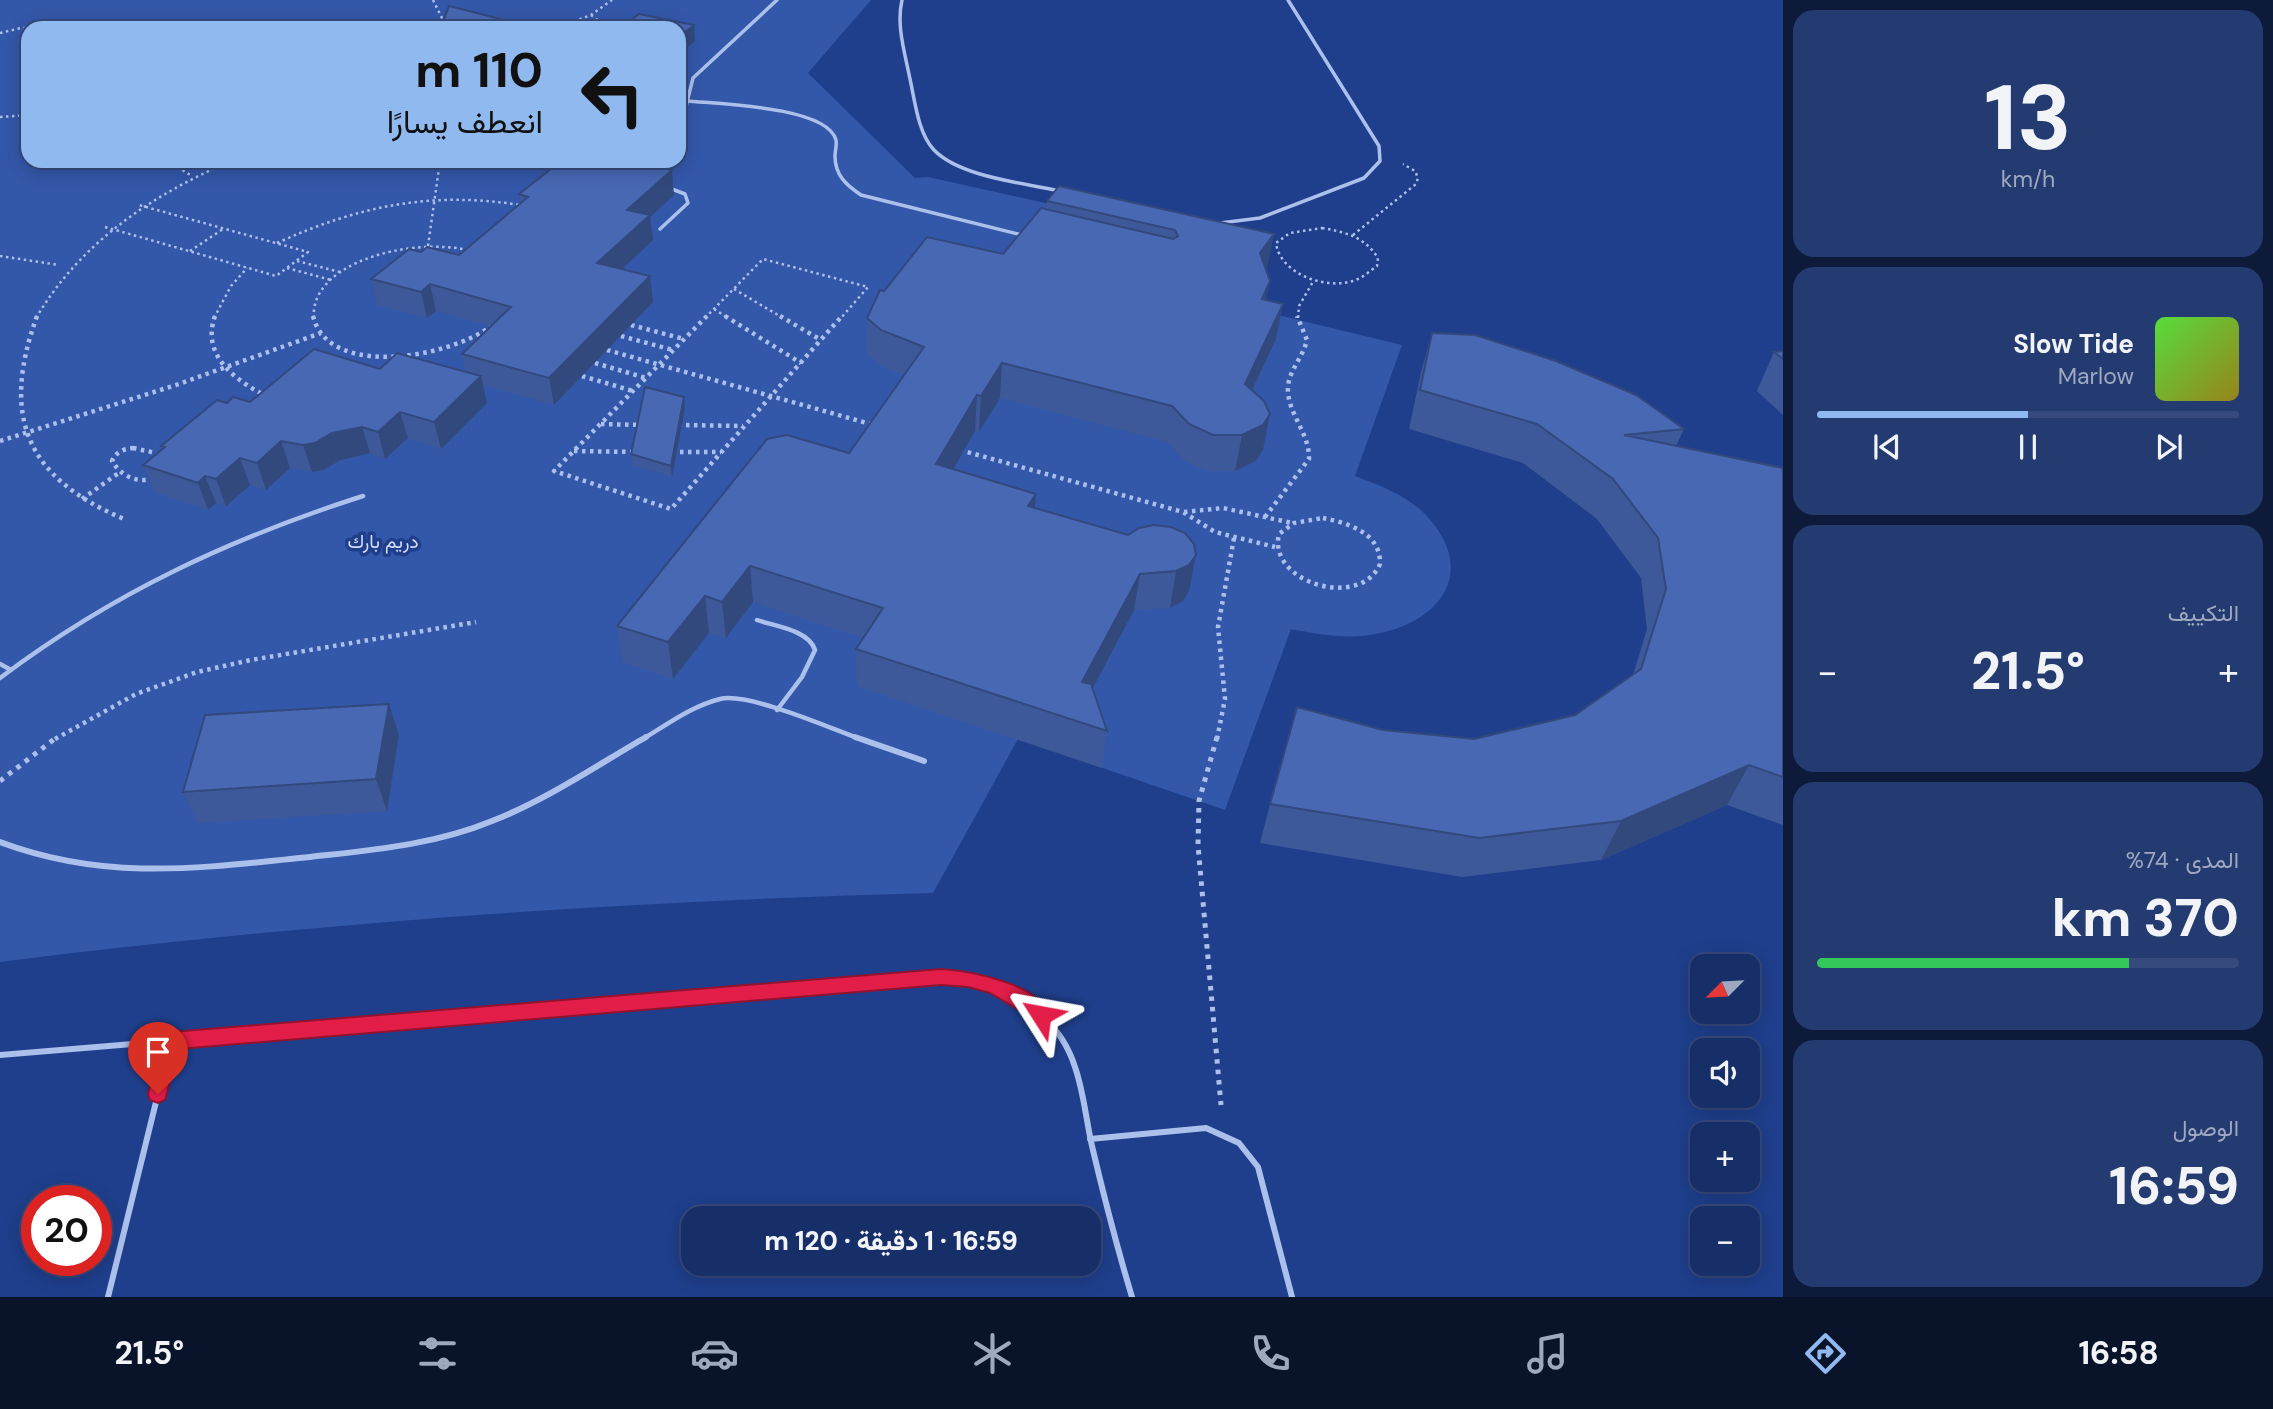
<!DOCTYPE html>
<html lang="ar">
<meta charset="utf-8">
<style>
body{margin:0;font-family:"DM Sans",Vazirmatn,sans-serif;background:#243b71;color:#f1f3f6;direction:rtl;height:100vh;display:flex;flex-direction:column;font-size:26px;white-space:nowrap}
*{box-sizing:border-box;margin:0}
p{font-size:23px;color:#9ea9c0}
.icon{flex:none;width:38px;height:38px;fill:none;stroke:currentColor;stroke-width:2;stroke-linecap:round;stroke-linejoin:round}
.map{position:relative;flex:1;overflow:hidden;direction:ltr}
.details{display:flex;flex-direction:column;gap:10px;padding:10px;background:#0d1a3a;width:490px}
.details>*{flex:none}
.guide{position:absolute;left:21px;top:21px;width:665px;height:147px;border-radius:21px;box-shadow:0 4px 18px #0003,0 0 0 2px #364a7d;direction:rtl;background:#90b9f0;color:#111;overflow:hidden}
.needle{width:46px;rotate:246deg}
.buttons{position:absolute;left:1690px;top:954px;display:grid;gap:14px}
.buttons a{display:grid;place-items:center;width:70px;height:70px;border-radius:14px;background:#172f69;box-shadow:0 4px 18px #0003,0 0 0 2px #364a7d;font-size:35px}
.speed{position:absolute;left:21px;top:1185px;display:flex;gap:14px;font-size:35px;font-weight:700;text-align:center}
.speed>*{display:grid;place-content:center;width:91px;height:91px;border-radius:50%;background:#172f69;box-shadow:0 4px 18px #0003,0 0 0 2px #364a7d;line-height:1}
.speed .limit{border:10px solid #d22;background:#fff;color:#111}
.pin{position:absolute;display:grid;place-items:center;width:60px;height:60px;color:#fff;margin:-72px -30px;border-radius:50% 50% 50% 0;rotate:-45deg;box-shadow:0 0 7px #0007}
.pin .icon{rotate:45deg}
.me{position:absolute;width:77px;margin:-38px;rotate:304deg;stroke-linejoin:round;filter:drop-shadow(0 0 5px #0008)}
.turn{display:flex;align-items:center;gap:24px;height:147px;padding:0 28px;font-size:32px}
.turn .icon{width:91px;height:91px;stroke-width:2.5}
.turn b{display:block;font-size:49px;line-height:60px}
.big{font-size:52px;font-weight:800;line-height:1.1}
.details .widget{flex:1;display:flex;flex-direction:column;justify-content:center;gap:10px;min-width:0;padding:0 24px;border-radius:21px;background:#243b71}
.details .dial{align-items:center;gap:0}
.dial b{font-size:91px;line-height:1}
.song{display:flex;align-items:center;gap:21px}
.cover{width:84px;height:84px;border-radius:10px;background:linear-gradient(135deg,hsl(110 70% 55%),hsl(50 70% 35%))}
.played{height:7px;border-radius:4px;background:linear-gradient(90deg,#90b9f0 50%,#364a7d 50%)}
.keys{display:flex;justify-content:space-around;direction:ltr}
.heat{display:flex;justify-content:space-between;align-items:center;font-size:38px;direction:ltr}
.charge{height:10px;border-radius:5px;background:linear-gradient(90deg,#34c759 74%,#364a7d 0)}
.trip{position:absolute;left:681px;top:1206px;width:420px;height:70px;border-radius:21px;background:#172f69;box-shadow:0 4px 18px #0003,0 0 0 2px #364a7d;font-weight:800;line-height:70px;text-align:center;direction:rtl}
.tabs{display:flex;height:112px;justify-content:space-around;align-items:center;background:#09132a;color:#9ea9c0}
.tabs .icon{width:49px;height:49px}
.tabs .current{color:#90b9f0}
.tabs b{font-size:32px;color:#f1f3f6}
main{display:flex;flex:1;min-height:0}
.map>svg:first-child{display:block}
.green{fill:#3357a9;fill-rule:evenodd}
.lines{fill:none;stroke-linecap:round;stroke-linejoin:round}
.path-far2{stroke:#acc0ec;stroke-width:2.5;stroke-dasharray:2.5 3.5;stroke-linecap:butt}
.path-far1{stroke:#acc0ec;stroke-width:4.5;stroke-dasharray:3.5 4.5;stroke-linecap:butt}
.path{stroke:#acc0ec;stroke-width:5;stroke-dasharray:4.5 6;stroke-linecap:butt}
.lane-far2{stroke:#acc0ec;stroke-width:3.5}
.lane-far1{stroke:#acc0ec;stroke-width:4.5}
.lane{stroke:#acc0ec;stroke-width:6}
.wall{fill:#3e599a}
.shaded-wall{fill:#32497d}
.building{fill:#4868b3;stroke:#32497d;stroke-width:2}
.route{fill:#e11d48;stroke:#92132f;stroke-width:2}
.labels{text-anchor:middle;dominant-baseline:central;stroke-width:7;stroke-linejoin:round;paint-order:stroke}
.park-label{font-size:19px;fill:#d1ddf9;stroke:#1f3f8c}
</style>
<main>
<section class="details">
<div class="widget dial"><b>13</b><p>km/h</p></div>
<div class="widget">
<div class="song"><i class="cover"></i><div><b>Slow Tide</b><p>Marlow</p></div></div>
<div class="played"></div>
<div class="keys"><svg class="icon" aria-label="previous" viewBox="0 0 24 24"><path d="M18 5L8 12l10 7zM5 5v14"/></svg><svg class="icon" aria-label="pause" viewBox="0 0 24 24"><path d="M8 5v14M16 5v14"/></svg><svg class="icon" aria-label="next" viewBox="0 0 24 24"><path d="M6 5l10 7-10 7zM19 5v14"/></svg></div>
</div>
<div class="widget"><p>التكييف</p>
<div class="heat"><a>−</a><b class="big">21.5°</b><a>+</a></div>
</div>
<div class="widget"><p>المدى · 74%</p><b class="big">370 km</b><div class="charge"></div></div>
<div class="widget"><p>الوصول</p><b class="big">16:59</b></div>
</section>
<div class="map">
<svg width="1783" height="1297" viewBox="0 0 1783 1297">
<rect width="100%" height="100%" fill="#1f3f8c"/>
<path class="green" d="M 0,0 L 871,0 L 808,73 L 915,178 L 928,177 L 1217,241 L 1278,315 L 1402,345 L 1355,476 C 1379,485 1406,495 1425,514 C 1476,567 1446,618 1381,633 C 1352,640 1320,635 1291,629 L 1225,810 L 1018,739 L 933,893 C 620,901 310,923 0,962 ZM 28,28 L 679,28 L 679,161 L 28,161 Z"/>
<g class="lines">
<path class="path-far2" d="M 433,0 L 447,28
M 591,15 L 608,28
M 557,28 L 591,15 L 612,0
M 0,33 L 21,28 L 45,28
M 0,117 L 28,115
M 167,161 L 192,176
M 105,227 L 276,276 L 308,252 L 139,205
M 1322,228 C 1345,232 1365,237 1378,258 L 1377,266 C 1371,270 1365,276 1358,279 C 1330,292 1280,275 1276,243 L 1290,233 Z
M 1353,235 L 1416,184 L 1418,178 L 1415,171 L 1403,164
M 277,243 C 359,206 430,191 520,205
M 428,246 L 440,161
M 190,251 L 223,229
M 0,256 L 59,265
M 297,261 L 340,272
M 287,268 L 331,280
M 734,289 L 783,318
M 714,309 L 728,318
M 36,318 C 81,242 152,195 231,161
M 214,318 L 231,286 L 247,268
M 314,318 C 307,241 509,219 513,289 C 514,299 509,310 502,318
M 705,318 L 763,259 L 868,287 L 841,318
M 1298,318 L 1299,306 L 1314,280"/>
<path class="path-far1" d="M 37,316 C 0,418 27,478 124,519
M 215,316 C 201,355 234,379 264,395
M 313,316 C 329,384 469,355 503,316
M 707,316 L 554,471 L 671,509 L 842,316
M 725,316 L 801,363
M 780,316 L 821,340
M 631,325 L 684,339
M 621,336 L 673,350
M 607,350 L 874,425
M 595,363 L 646,378
M 582,376 L 633,391
M 601,424 L 642,425
M 678,425 L 743,426
M 0,441 L 176,385 L 321,333
M 133,448 L 156,453 L 169,465 L 167,473 C 146,485 125,482 112,461 C 116,452 123,449 133,448 Z
M 960,450 L 1183,512 L 1215,532 L 1275,547
M 574,451 L 636,452
M 672,452 L 721,452
M 82,499 L 120,472
M 1184,512 L 1223,508 L 1292,523
M 1265,517 L 1309,459 C 1310,433 1286,412 1288,386 C 1290,369 1303,357 1307,340 L 1297,316
M 1323,518 C 1348,523 1381,533 1380,564 C 1361,610 1267,583 1279,534 L 1294,523 Z
M 55,739 L 136,694 L 197,672 L 251,660 L 476,622
M 1217,739 L 1225,699 L 1218,627 L 1234,538"/>
<path class="path" d="M 1217,737 L 1199,801 L 1198,845 L 1221,1105
M 0,781 L 57,737"/>
<path class="lane-far2" d="M 902,0 C 896,26 905,53 910,79 C 915,101 918,133 934,150 C 960,177 1024,183 1060,191
M 687,101 C 716,104 827,106 836,140 C 837,145 835,151 835,156 C 835,175 846,185 861,195 L 1026,236
M 679,135 L 693,78 L 777,0
M 1220,223 L 1260,218 L 1364,178 L 1380,161 L 1379,146 L 1288,0
M 660,229 L 688,203 L 685,194 L 669,188"/>
<path class="lane-far1" d="M 757,620 C 774,626 809,630 815,650 L 802,677 L 777,710
M 0,664 L 11,670
M 0,678 C 113,593 229,539 363,496
M 643,739 C 668,724 692,706 720,699 C 748,692 830,728 860,739"/>
<path class="lane" d="M 855,737 L 924,761
M 0,842 C 107,882 200,868 310,857 C 372,850 434,845 492,821 C 546,800 596,766 646,737
M 0,1055 L 941,977 C 999,984 1056,1007 1075,1067 C 1084,1093 1086,1120 1092,1146 C 1104,1197 1117,1247 1132,1297
M 1090,1139 L 1206,1128 L 1239,1143 L 1258,1167 L 1292,1297
M 108,1297 L 171,1041"/>
</g>
<path class="wall" d="M 519,194 L 674,195 L 650,217 L 653,240 L 622,269 L 650,276 L 653,302 L 554,405 L 483,385 L 487,403 L 441,449 L 408,438 L 385,459 L 370,453 L 341,460 L 323,470 L 312,472 L 290,468 L 266,490 L 250,485 L 226,506 L 216,503 L 208,510 L 155,492 L 143,465 L 162,449 L 161,446 L 227,403 L 250,402 L 380,369 L 466,372 L 462,354 L 491,326 L 436,311 L 427,318 L 378,305 L 371,279 L 421,252 L 459,255 L 521,203 Z
M 1047,201 L 1274,234 L 1266,270 L 1266,300 L 1283,304 L 1276,339 L 1252,391 L 1270,414 L 1263,450 L 1256,461 L 1235,471 L 1207,471 L 1183,460 L 1167,442 L 1000,398 L 979,432 L 975,431 L 953,469 L 1035,508 L 1128,535 L 1154,525 L 1189,591 L 1183,601 L 1170,608 L 1134,610 L 1092,690 L 1107,731 L 1102,768 L 857,686 L 856,649 L 863,638 L 753,602 L 726,638 L 709,633 L 673,679 L 623,662 L 617,626 L 849,453 L 904,375 L 881,366 L 867,353 L 867,318 L 884,291 L 1003,254 L 1046,210 Z
M 1432,333 L 1684,429 L 1676,446 L 1783,468 L 1783,825 L 1727,805 L 1601,860 L 1462,877 L 1260,843 L 1270,804 L 1383,730 L 1474,739 L 1575,715 L 1633,675 L 1647,629 L 1641,578 L 1597,519 L 1523,463 L 1409,429 L 1421,372 Z
M 1783,351 L 1783,415 L 1757,391 L 1774,352 Z
M 685,408 L 672,477 L 633,465 L 631,454 Z
M 399,735 L 387,811 L 198,823 L 183,792 Z"/>
<path class="shaded-wall" d="M 694,25 L 695,41 L 679,55 L 679,37 Z
M 672,170 L 674,195 L 650,217 L 653,240 L 601,289 L 597,263 L 627,210 Z
M 1274,234 L 1267,269 L 1254,287 L 1260,253 Z
M 650,276 L 653,302 L 554,405 L 549,378 Z
M 1270,281 L 1263,315 L 1262,299 Z
M 430,284 L 436,311 L 427,318 L 421,292 Z
M 1283,304 L 1276,339 L 1238,420 L 1245,384 Z
M 1002,363 L 1000,398 L 979,432 L 981,396 Z
M 481,376 L 487,403 L 441,449 L 434,422 Z
M 977,395 L 975,431 L 935,501 L 936,464 Z
M 684,397 L 685,408 L 672,477 L 671,466 Z
M 400,412 L 408,438 L 385,459 L 378,432 Z
M 1270,414 L 1263,450 L 1256,461 L 1235,471 L 1242,435 Z
M 362,427 L 370,453 L 341,460 L 323,470 L 312,472 L 303,445 L 332,433 Z
M 281,441 L 290,468 L 266,490 L 257,463 Z
M 240,458 L 250,485 L 226,506 L 216,479 Z
M 205,476 L 216,503 L 208,510 L 198,483 Z
M 1036,494 L 1033,530 L 1028,506 Z
M 1196,555 L 1189,591 L 1183,601 L 1170,608 L 1176,571 Z
M 750,566 L 753,602 L 726,638 L 722,602 Z
M 1140,574 L 1134,610 L 1077,718 L 1082,682 Z
M 705,596 L 709,633 L 673,679 L 668,642 Z
M 389,704 L 399,735 L 387,811 L 376,779 Z
M 1749,765 L 1727,805 L 1601,860 L 1621,821 Z"/>
<path class="building" d="M 449,6 L 536,28 L 450,28 L 442,25 Z
M 639,14 L 694,25 L 679,37 L 679,28 L 621,28 Z
M 561,161 L 634,161 L 672,170 L 627,210 L 650,215 L 597,263 L 650,276 L 549,378 L 462,354 L 511,307 L 430,284 L 421,292 L 371,279 L 409,249 L 421,252 L 427,247 L 459,255 L 528,197 L 519,194 Z
M 1059,186 L 1274,234 L 1260,253 L 1270,281 L 1262,299 L 1283,304 L 1245,384 L 1264,401 L 1270,414 L 1263,425 L 1242,435 L 1213,435 L 1189,424 L 1172,406 L 1002,363 L 981,396 L 977,395 L 936,464 L 1036,494 L 1028,506 L 1128,535 L 1139,528 L 1154,525 L 1171,527 L 1185,533 L 1194,544 L 1196,555 L 1189,565 L 1176,571 L 1140,574 L 1082,682 L 1091,684 L 1107,731 L 856,649 L 883,608 L 750,566 L 722,602 L 705,596 L 668,642 L 617,626 L 767,439 L 787,435 L 849,453 L 924,347 L 881,330 L 867,318 L 880,290 L 884,291 L 927,237 L 1003,254 L 1041,208 L 1173,239 L 1178,236 L 1175,230 L 1047,201 Z
M 1432,333 L 1475,335 L 1556,361 L 1636,395 L 1684,429 L 1624,435 L 1783,468 L 1783,777 L 1749,765 L 1621,821 L 1479,838 L 1270,804 L 1297,707 L 1383,730 L 1474,739 L 1575,715 L 1641,669 L 1666,589 L 1658,538 L 1613,479 L 1537,424 L 1420,390 Z
M 314,349 L 380,369 L 397,353 L 481,376 L 434,422 L 400,412 L 378,432 L 362,427 L 332,433 L 315,443 L 303,445 L 281,441 L 257,463 L 240,458 L 216,479 L 205,476 L 198,483 L 143,465 L 165,447 L 161,446 L 217,400 L 227,403 L 233,397 L 250,402 Z
M 1783,351 L 1783,359 L 1774,352 Z
M 645,387 L 684,397 L 671,466 L 631,454 Z
M 389,704 L 376,779 L 183,792 L 205,715 Z"/>
<path class="route" d="M 941,969 C 972,971 1036,983 1051,1015 L 1048,1021 L 1041,1023 L 990,993 L 968,987 L 941,985 L 179,1049 L 165,1100 L 158,1103 L 150,1100 L 148,1094 L 161,1041 L 164,1035 L 171,1032 Z"/>
<g class="labels">
<g class="park-label">
<text x="383" y="541">دريم بارك</text>
</g>
</g>
</svg>
<div class="buttons">
<a><svg class="needle" viewBox="-14 -14 28 28"><path d="M0-13l5 13h-10z" fill="#e53935"/><path d="M0 13l5-13h-10z" fill="#9ea9c0"/></svg></a>
<a><svg class="icon" aria-label="sound" viewBox="0 0 24 24"><path d="M4 9h4l5-4v14l-5-4H4zM17 9q2 3 0 6"/></svg></a>
<a>+</a>
<a>−</a>
</div>
<div class="speed"><div class="limit">20</div></div>
<div class="pin" style="left:158px;top:1094px;background:#d93025"><svg class="icon" aria-label="arrive" viewBox="0 0 24 24"><path d="M6 21V4h12l-3 4 3 4H6"/></svg></div>
<svg class="me" style="left:1041px;top:1015px" viewBox="-20 -20 40 40"><path d="M0-17L14 15 0 8-14 15z" fill="#e11d48" stroke="#fff" stroke-width="4"/></svg>
<div class="trip">16:59 · 1 دقيقة · 120 m</div>
<div class="guide">
<div class="turn"><svg class="icon" aria-label="left" viewBox="0 0 24 24"><path d="M17 20v-9H6M10 6l-5 5 5 5"/></svg><div><b>110 m</b>انعطف يسارًا</div></div>
</div>
</div>
</main>
<nav class="tabs">
<b>16:58</b>
<svg class="icon current" aria-label="directions" viewBox="0 0 24 24"><path d="M12 3l9 9-9 9-9-9zM9 14v-3h6M13 9l2 2-2 2"/></svg>
<svg class="icon" aria-label="music" viewBox="0 0 24 24"><path d="M9 18V5l10-2v13"/><circle cx="6" cy="18" r="3"/><circle cx="16" cy="16" r="3"/></svg>
<svg class="icon" aria-label="phone" viewBox="0 0 24 24"><path d="M5 4h4l2 5-3 2q2 4 5 5l2-3 5 2v4C11 20 4 13 5 4z"/></svg>
<svg class="icon" aria-label="climate" viewBox="0 0 24 24"><path d="M12 3v18M4 7l16 10M4 17L20 7"/></svg>
<svg class="icon" aria-label="car" viewBox="0 0 24 24"><path d="M5 17H2v-5l4-1 3-4h7l3 4 3 1v5h-3M9 17h6M6 11h13"/><circle cx="7" cy="17" r="2"/><circle cx="17" cy="17" r="2"/></svg>
<svg class="icon" aria-label="filters" viewBox="0 0 24 24"><path d="M4 7h16M4 17h16"/><circle cx="9" cy="7" r="2"/><circle cx="15" cy="17" r="2"/></svg>
<b>21.5°</b>
</nav>
